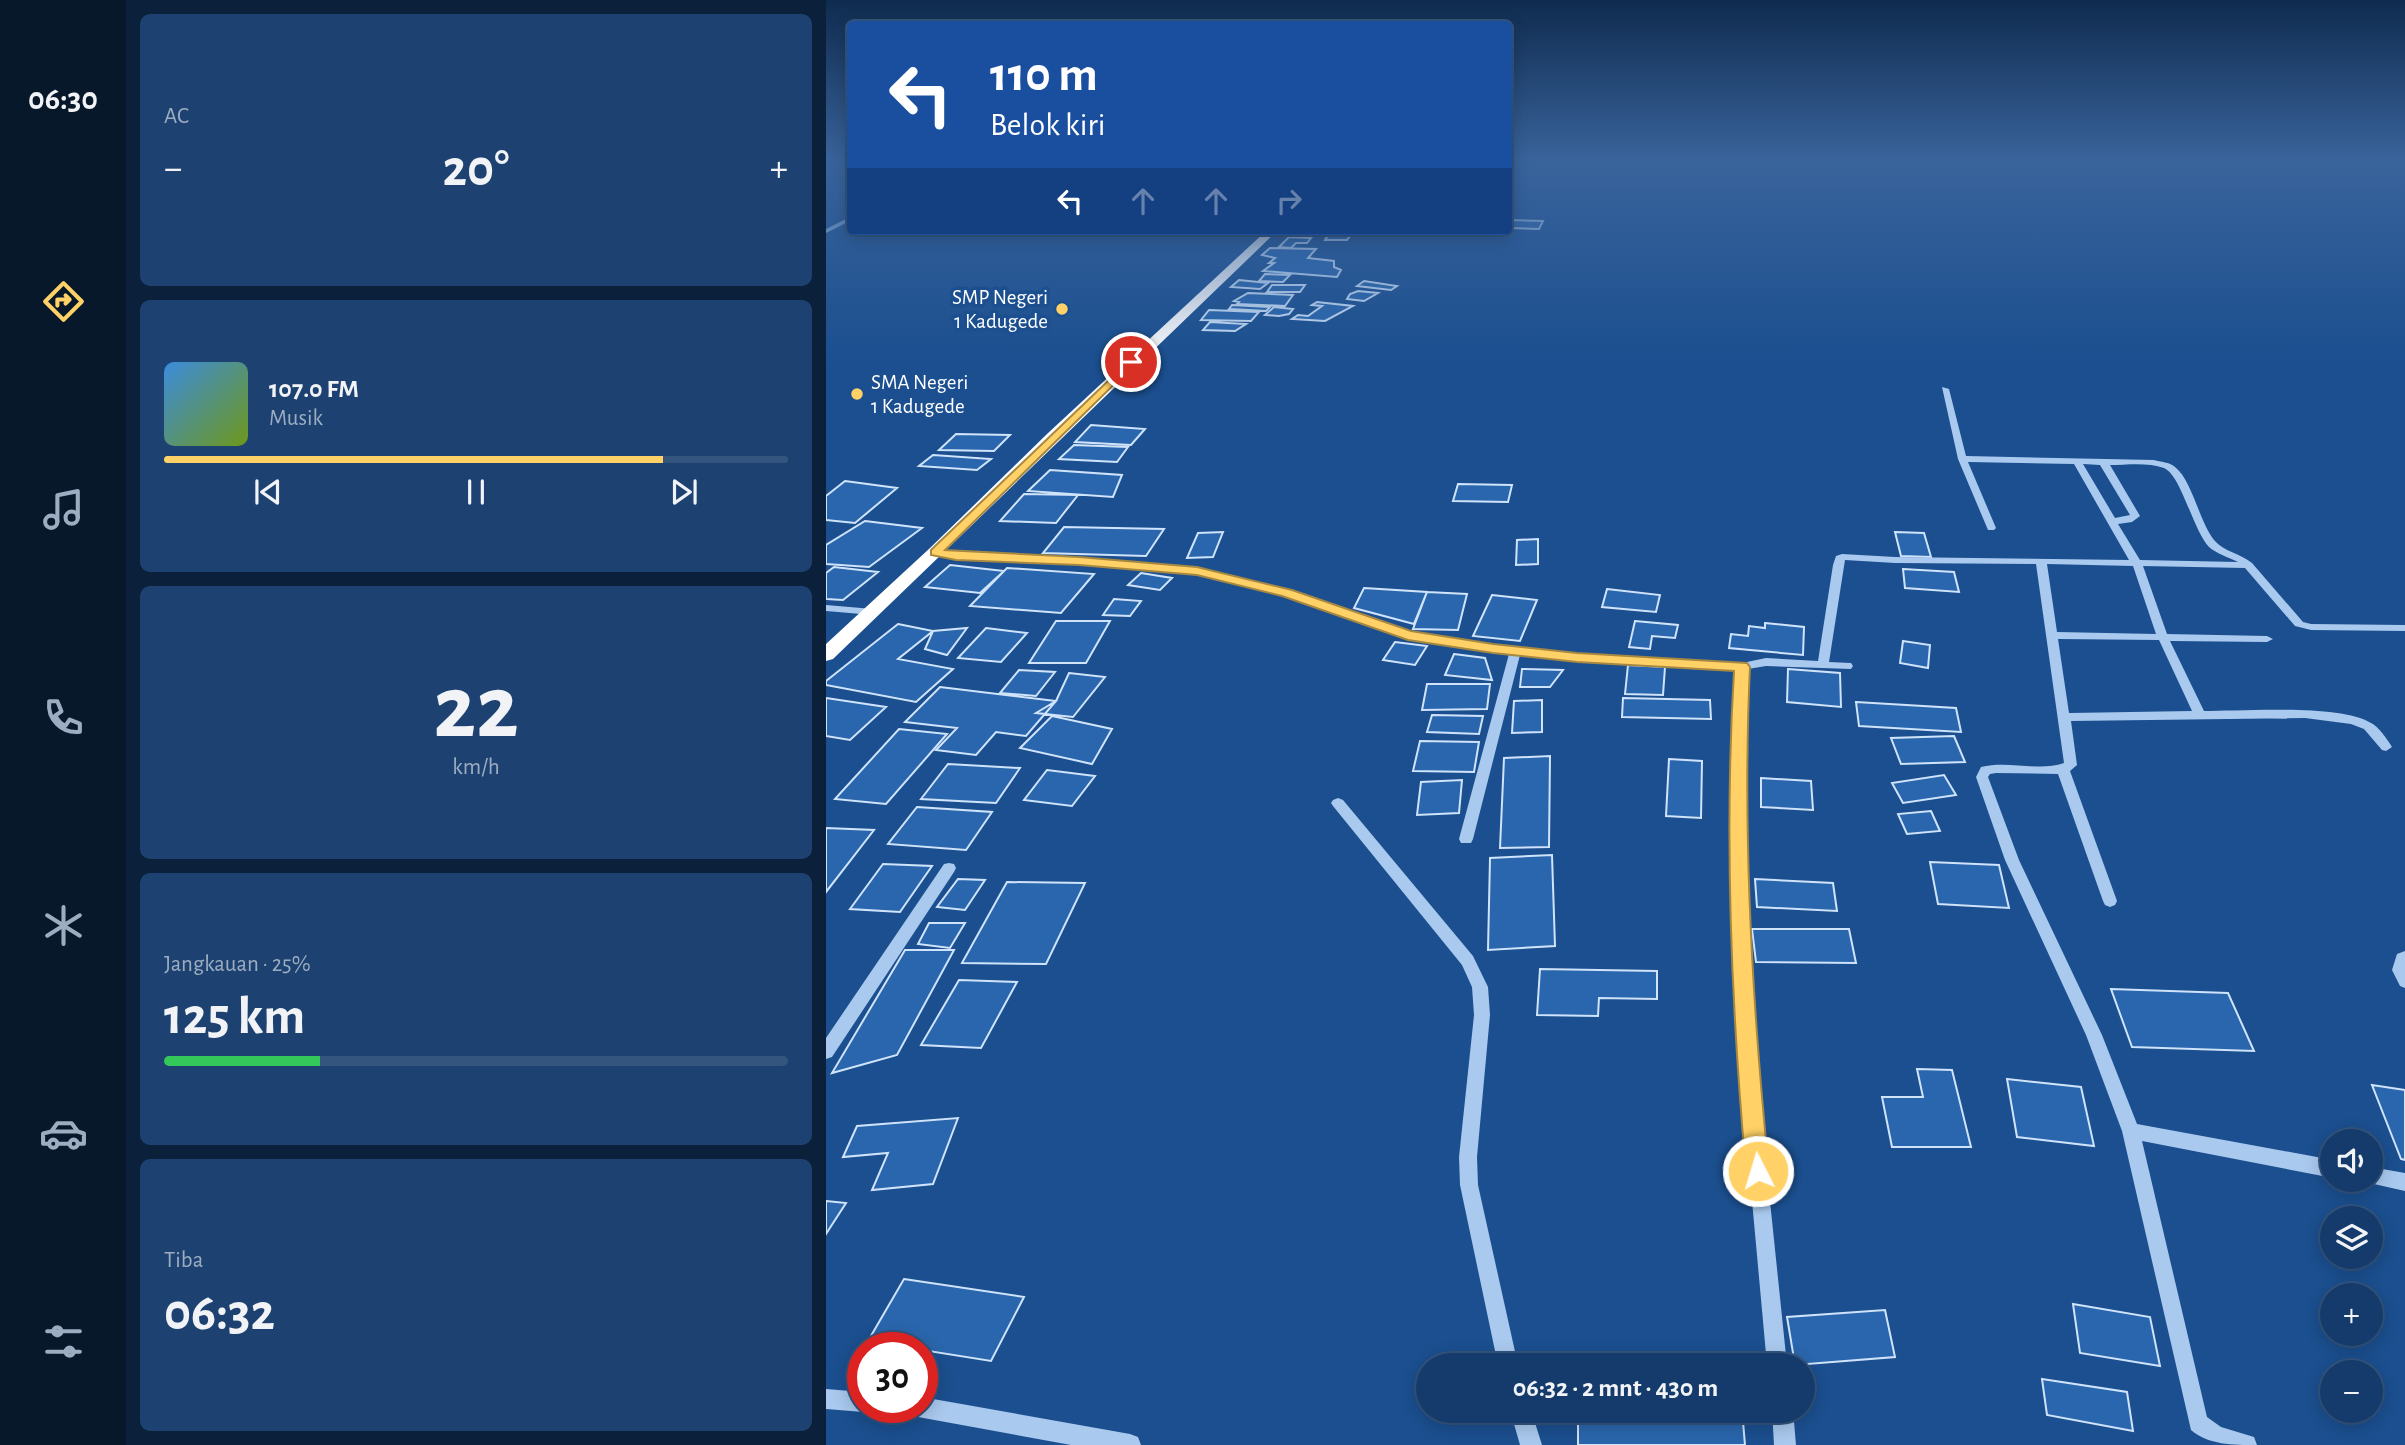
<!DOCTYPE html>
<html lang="id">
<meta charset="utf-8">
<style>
body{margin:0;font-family:"Alegreya Sans",sans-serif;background:#1d4271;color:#f1f3f6;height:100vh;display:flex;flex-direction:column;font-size:26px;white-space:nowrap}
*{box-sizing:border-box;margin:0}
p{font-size:23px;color:#9dadc1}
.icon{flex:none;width:38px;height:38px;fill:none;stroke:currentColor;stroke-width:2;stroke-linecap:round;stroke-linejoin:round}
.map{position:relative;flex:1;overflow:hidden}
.panel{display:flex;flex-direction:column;gap:14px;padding:14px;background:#0b203b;width:700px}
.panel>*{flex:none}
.top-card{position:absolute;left:21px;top:21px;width:665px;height:214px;border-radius:7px;box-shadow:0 4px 18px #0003,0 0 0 2px #33557e;background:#1a4fa0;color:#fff;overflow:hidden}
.tools{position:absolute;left:1494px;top:1129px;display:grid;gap:14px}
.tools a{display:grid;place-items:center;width:63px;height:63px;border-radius:50%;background:#143b6b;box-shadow:0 4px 18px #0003,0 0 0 2px #33557e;font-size:35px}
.speed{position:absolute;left:21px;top:1332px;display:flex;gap:14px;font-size:35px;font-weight:700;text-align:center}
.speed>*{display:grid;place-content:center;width:91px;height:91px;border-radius:50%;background:#143b6b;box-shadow:0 4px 18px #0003,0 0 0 2px #33557e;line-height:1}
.speed .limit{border:10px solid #d22;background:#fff;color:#111}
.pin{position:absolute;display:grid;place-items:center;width:60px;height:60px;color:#fff;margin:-30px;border:4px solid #fff;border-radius:50%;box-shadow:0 2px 7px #0007}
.me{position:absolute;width:77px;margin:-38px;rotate:355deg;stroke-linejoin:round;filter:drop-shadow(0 0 5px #0008)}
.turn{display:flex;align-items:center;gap:24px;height:147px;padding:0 28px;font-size:32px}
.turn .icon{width:91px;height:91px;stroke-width:2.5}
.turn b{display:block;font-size:49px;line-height:60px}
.lanes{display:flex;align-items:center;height:66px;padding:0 28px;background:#0003;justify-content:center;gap:35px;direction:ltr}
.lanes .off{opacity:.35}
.big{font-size:52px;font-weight:600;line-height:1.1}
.panel .card{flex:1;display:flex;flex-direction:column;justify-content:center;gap:10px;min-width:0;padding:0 24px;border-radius:10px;background:#1d4271}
.panel .dial{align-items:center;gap:0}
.dial b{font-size:91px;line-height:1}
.song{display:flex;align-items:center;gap:21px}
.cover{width:84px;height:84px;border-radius:10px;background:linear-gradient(135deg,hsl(210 70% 55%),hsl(80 70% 35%))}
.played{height:7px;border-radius:4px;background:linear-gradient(90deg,#ffd166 80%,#33557e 80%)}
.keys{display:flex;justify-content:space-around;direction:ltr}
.heat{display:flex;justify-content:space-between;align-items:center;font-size:38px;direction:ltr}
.charge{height:10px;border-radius:5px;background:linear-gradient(90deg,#34c759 25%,#33557e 0)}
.trip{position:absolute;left:590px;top:1353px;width:399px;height:70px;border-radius:35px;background:#143b6b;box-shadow:0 4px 18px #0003,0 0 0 2px #33557e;font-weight:600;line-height:70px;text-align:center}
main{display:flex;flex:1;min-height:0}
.dock{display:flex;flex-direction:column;width:126px;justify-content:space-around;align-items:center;background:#08182b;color:#9dadc1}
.dock .icon{width:49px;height:49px}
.dock .active{color:#ffd166}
.dock b{font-size:32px;color:#f1f3f6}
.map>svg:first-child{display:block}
.building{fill:#2a66ad;stroke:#cfe3fa;stroke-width:2}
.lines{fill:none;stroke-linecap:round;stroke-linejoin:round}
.minor{fill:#a9c9ee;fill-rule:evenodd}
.highway{fill:#fff;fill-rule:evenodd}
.route{fill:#ffd166;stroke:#a68842;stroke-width:2}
.poi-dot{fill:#ffd166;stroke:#1b4f8f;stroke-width:2.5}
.labels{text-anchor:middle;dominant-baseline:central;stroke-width:7;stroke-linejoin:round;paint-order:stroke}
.far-poi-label{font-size:21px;fill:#fff;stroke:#1b4f8f;text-anchor:end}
</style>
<main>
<nav class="dock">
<b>06:30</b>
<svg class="icon active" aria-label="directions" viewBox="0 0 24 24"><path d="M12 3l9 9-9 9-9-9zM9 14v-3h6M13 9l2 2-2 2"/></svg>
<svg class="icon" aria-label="music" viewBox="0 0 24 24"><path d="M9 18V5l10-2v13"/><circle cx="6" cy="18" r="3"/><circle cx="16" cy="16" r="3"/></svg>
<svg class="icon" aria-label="phone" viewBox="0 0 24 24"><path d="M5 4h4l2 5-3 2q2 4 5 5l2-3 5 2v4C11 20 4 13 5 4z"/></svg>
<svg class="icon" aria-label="climate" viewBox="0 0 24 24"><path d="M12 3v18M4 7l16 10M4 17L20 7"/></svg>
<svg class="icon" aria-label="car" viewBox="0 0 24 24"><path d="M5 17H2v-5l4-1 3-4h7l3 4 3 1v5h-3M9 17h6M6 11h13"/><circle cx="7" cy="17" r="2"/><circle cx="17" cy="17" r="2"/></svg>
<svg class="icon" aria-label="filters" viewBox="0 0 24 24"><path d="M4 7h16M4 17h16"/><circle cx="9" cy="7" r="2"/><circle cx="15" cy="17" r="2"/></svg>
</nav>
<section class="panel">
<div class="card"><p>AC</p>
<div class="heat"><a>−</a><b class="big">20°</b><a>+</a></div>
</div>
<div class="card">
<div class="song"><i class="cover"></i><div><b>107.0 FM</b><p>Musik</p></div></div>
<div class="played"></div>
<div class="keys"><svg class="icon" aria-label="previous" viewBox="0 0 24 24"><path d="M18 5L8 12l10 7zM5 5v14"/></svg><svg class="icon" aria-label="pause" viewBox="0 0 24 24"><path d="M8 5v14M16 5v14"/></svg><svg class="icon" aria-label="next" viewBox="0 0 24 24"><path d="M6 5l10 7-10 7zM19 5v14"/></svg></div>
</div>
<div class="card dial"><b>22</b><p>km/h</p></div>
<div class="card"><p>Jangkauan · 25%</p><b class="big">125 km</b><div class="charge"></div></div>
<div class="card"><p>Tiba</p><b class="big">06:32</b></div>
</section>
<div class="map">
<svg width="1579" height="1445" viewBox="0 0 1579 1445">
<rect width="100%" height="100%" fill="#1b4f8f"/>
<path class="building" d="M 682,220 L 717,221 L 713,229 L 682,228 Z
M 504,232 L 527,232 L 521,240 L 499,240 Z
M 463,237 L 485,238 L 481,243 L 470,243 L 465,248 L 453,247 Z
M 444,248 L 490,249 L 482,258 L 508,261 L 508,267 L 515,270 L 511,277 L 437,271 L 448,263 L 443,263 L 449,258 L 436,255 Z
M 439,274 L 464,275 L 457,282 L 433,281 Z
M 413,280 L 442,283 L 434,289 L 405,287 Z
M 538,281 L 571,286 L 565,290 L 531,286 Z
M 446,285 L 479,285 L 474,292 L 441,292 Z
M 532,291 L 552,293 L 538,301 L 521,299 L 524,294 Z
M 422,293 L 467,295 L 459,306 L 411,304 L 413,302 L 408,301 Z
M 491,302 L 527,306 L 499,321 L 466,319 L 472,315 L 482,316 L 496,306 L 486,305 Z
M 406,305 L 444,307 L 440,311 L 403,309 Z
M 448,307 L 467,309 L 463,314 L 453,316 L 439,315 Z
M 383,310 L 433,312 L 425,321 L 375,320 Z
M 384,322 L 420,324 L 409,331 L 377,330 Z
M 322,372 L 330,376 L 322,384 L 303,382 L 313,373 Z
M 265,425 L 319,429 L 305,445 L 249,442 Z
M 130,434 L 184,435 L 168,451 L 113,450 Z
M 248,445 L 302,447 L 291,462 L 233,459 Z
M 107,455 L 165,459 L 151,470 L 93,466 Z
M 224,470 L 296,475 L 287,497 L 202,491 Z
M 19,481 L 71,488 L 29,523 L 0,520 L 0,496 Z
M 632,484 L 686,485 L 682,502 L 627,501 Z
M 198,494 L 252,495 L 230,523 L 174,521 Z
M 39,521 L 96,528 L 43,567 L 0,564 L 0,545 Z
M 238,527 L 338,529 L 320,556 L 217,553 Z
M 397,532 L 387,557 L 361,558 L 372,533 Z
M 1069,532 L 1098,533 L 1105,557 L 1075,556 Z
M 712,539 L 712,564 L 690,565 L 691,540 Z
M 124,565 L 178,571 L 154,593 L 99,587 Z
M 8,567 L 52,572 L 17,600 L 0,599 L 0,573 Z
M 181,568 L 268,574 L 235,613 L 144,606 Z
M 1077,569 L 1128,572 L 1133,592 L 1079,588 Z
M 315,573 L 346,578 L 334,590 L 302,585 Z
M 538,588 L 601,592 L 588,624 L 528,608 Z
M 781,589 L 834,595 L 830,612 L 776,607 Z
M 601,592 L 641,594 L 632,630 L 587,629 Z
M 666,595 L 711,600 L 694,641 L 647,636 Z
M 288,599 L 315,601 L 304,616 L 277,615 Z
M 230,621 L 284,621 L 260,663 L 203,663 Z
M 809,621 L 852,625 L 849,638 L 826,636 L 824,649 L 803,647 Z
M 939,623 L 978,627 L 977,655 L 903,648 L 905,634 L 922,636 L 923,626 L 939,628 Z
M 72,624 L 107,631 L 72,659 L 127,669 L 90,702 L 0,685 L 0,681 Z
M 141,628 L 121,655 L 99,649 L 107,631 Z
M 160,628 L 201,633 L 175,662 L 132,658 Z
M 1077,641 L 1104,645 L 1102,668 L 1074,663 Z
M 569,642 L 601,646 L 589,665 L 557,660 Z
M 628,654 L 659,658 L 666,680 L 619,675 Z
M 802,665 L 839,667 L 837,695 L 799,694 Z
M 696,669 L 737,670 L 724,687 L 694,687 Z
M 962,669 L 1014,673 L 1015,707 L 961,702 Z
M 193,670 L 229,672 L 210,696 L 174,693 Z
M 243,673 L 279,677 L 247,717 L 210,713 L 230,701 Z
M 601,684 L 664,684 L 661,709 L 596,710 Z
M 114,687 L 230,701 L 200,736 L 170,732 L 150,755 L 110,750 L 131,728 L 79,722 Z
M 0,698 L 60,707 L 24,740 L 0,736 Z
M 797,698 L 884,700 L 885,719 L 796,717 Z
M 716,700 L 716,732 L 686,733 L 688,701 Z
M 1030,702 L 1130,708 L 1135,732 L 1033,726 Z
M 606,715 L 657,716 L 653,734 L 601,732 Z
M 226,716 L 286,729 L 266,764 L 194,748 Z
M 73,729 L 121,734 L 60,804 L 9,799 Z
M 1128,736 L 1139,762 L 1075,764 L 1065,738 Z
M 594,741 L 653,742 L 648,772 L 587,771 Z
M 724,756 L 723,847 L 674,848 L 678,758 Z
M 843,759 L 876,761 L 875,818 L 840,816 Z
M 122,764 L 194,768 L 170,803 L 95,799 Z
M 221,770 L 269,776 L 246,806 L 198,800 Z
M 1118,775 L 1130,795 L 1077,803 L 1066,783 Z
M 935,778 L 985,781 L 987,810 L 935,807 Z
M 636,780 L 633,813 L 591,815 L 595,782 Z
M 91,807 L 166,812 L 140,850 L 62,844 Z
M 1105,811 L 1114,831 L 1081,834 L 1072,814 Z
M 0,828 L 48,830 L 0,892 Z
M 726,855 L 729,946 L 662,950 L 664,858 Z
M 1104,862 L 1173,865 L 1183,908 L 1112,904 Z
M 57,864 L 106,866 L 74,912 L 24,909 Z
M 132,879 L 159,880 L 139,910 L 111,907 Z
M 929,879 L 1007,883 L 1011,911 L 931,907 Z
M 181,882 L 259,883 L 220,964 L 136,963 Z
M 103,923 L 139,923 L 124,948 L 92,944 Z
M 926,929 L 1023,929 L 1030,963 L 930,962 Z
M 79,950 L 128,950 L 71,1055 L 6,1073 Z
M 714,969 L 831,971 L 831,999 L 773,998 L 772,1016 L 711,1015 Z
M 133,980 L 191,982 L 155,1048 L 95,1045 Z
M 1285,989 L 1402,993 L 1428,1051 L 1306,1047 Z
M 1091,1069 L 1126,1070 L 1145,1147 L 1066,1147 L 1056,1097 L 1097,1097 Z
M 1181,1079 L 1255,1087 L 1268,1146 L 1191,1137 Z
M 1546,1085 L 1579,1090 L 1579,1160 L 1575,1159 Z
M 132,1118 L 107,1184 L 46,1190 L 62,1153 L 17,1157 L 31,1126 Z
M 0,1201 L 20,1203 L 0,1234 Z
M 78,1279 L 198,1297 L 165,1361 L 96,1350 L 96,1348 L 42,1341 Z
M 1247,1304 L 1324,1317 L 1334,1366 L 1254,1353 Z
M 1059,1310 L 1069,1357 L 969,1365 L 961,1317 Z
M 1216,1379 L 1301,1392 L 1307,1431 L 1221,1415 Z
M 752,1410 L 916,1410 L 919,1445 L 752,1445 Z"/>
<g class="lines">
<path class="minor" d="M 24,217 L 24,221 L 0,233 L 0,229 Z
M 1116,387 L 1123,389 L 1140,456 L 1328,460 C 1335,462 1343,462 1349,467 C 1366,480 1373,521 1388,540 C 1398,552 1414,553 1426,563 L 1477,622 L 1485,624 L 1579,625 L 1579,631 L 1485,630 L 1469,626 L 1419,568 L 1317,566 L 1341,634 L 1441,636 L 1447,639 L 1441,642 L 1344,641 L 1378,711 C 1416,711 1514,704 1545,723 C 1553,727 1561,739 1566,747 L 1560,751 L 1556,750 L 1538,729 L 1525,724 L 1479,718 L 1245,721 L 1251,765 L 1244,771 L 1291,901 L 1289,905 L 1284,907 L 1279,905 L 1277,901 L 1232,774 L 1170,773 L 1164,774 L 1162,777 L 1193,860 L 1276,1035 L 1311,1124 L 1507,1160 L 1507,1178 L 1316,1141 L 1381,1417 L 1395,1427 L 1428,1437 L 1431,1445 C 1406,1445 1383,1445 1365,1430 L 1296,1131 L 1260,1035 L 1179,860 L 1150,777 L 1155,767 C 1183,760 1212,772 1238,763 L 1210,564 L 1069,563 L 1019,560 L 1003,662 L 1025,663 L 1027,666 L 1025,669 L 940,666 L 922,669 L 918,748 L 928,1047 L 961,1365 L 941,1365 L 912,1047 L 906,748 L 910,670 L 694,655 L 647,839 L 645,843 L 635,843 L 633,839 L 683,654 L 578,637 L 457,595 L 371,574 L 253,564 L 130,559 L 106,554 L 105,552 L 110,549 L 130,553 L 253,558 L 371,568 L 465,591 L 584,632 L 667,646 L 751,653 L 916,663 L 940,658 L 992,661 L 1007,565 L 1010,556 L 1016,554 L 1069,557 L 1303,560 L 1248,464 L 1142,462 L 1170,528 L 1168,530 L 1162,530 L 1132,459 ZM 1257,464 L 1274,465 L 1304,515 L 1289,518 ZM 1284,465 C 1300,465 1322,462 1338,468 C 1355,475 1367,530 1383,547 C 1391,554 1402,557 1412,562 L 1314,560 L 1292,524 L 1306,522 L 1314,516 ZM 1221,564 L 1307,566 L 1330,634 L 1231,632 ZM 1232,639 L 1333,640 L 1366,711 L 1243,713 Z
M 0,605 L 47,609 L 52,612 L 47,615 L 0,611 Z
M 512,798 L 517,800 L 647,956 L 662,987 L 664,1015 L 651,1157 L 652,1185 L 692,1365 L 672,1365 L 634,1185 L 633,1157 L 648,1015 L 646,987 L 636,965 L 507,806 L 505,803 L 507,800 Z
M 123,863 L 128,864 L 130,868 L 128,872 L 6,1057 L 0,1059 L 0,1038 L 118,864 Z
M 1579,951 L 1579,988 L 1574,986 L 1566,970 L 1571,954 Z
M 1545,1167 L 1579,1173 L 1579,1191 L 1539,1182 L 1537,1180 L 1545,1180 Z
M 0,1389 L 37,1392 L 37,1407 L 45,1407 L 44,1409 L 37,1412 L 0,1409 Z
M 96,1397 L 304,1434 L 312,1437 L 315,1445 L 245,1445 L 92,1417 L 85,1414 L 82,1407 L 96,1407 Z
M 684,1410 L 705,1410 L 716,1445 L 694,1445 Z
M 946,1410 L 967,1410 L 970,1445 L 948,1445 Z"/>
<path class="highway" d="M 440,231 L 451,231 L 7,659 L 0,661 L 0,644 L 104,548 L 221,434 Z"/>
</g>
<linearGradient id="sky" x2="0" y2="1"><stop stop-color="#0f2b4f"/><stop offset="0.44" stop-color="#39639b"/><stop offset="1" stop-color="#39639b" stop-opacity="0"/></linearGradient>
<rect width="1579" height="363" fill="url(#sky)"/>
<path class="route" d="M 305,359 L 310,362 L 309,364 L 119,550 L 253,557 L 371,567 L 466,590 L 585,631 L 667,644 L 751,653 L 921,663 L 924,667 C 916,835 926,1004 943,1171 L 940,1179 L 932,1183 L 923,1179 L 920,1171 C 905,1005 898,837 908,671 L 751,662 L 667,653 L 582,640 L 456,596 L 371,575 L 253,565 L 130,560 L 105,555 L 105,550 Z"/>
<g class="poi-dot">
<circle cx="236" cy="309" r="7"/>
<circle cx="31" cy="394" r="7"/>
</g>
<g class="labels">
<g class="far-poi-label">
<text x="222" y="297">SMP Negeri<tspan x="222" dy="24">1 Kadugede</tspan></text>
<text x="45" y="382" text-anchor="start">SMA Negeri<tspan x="45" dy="24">1 Kadugede</tspan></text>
</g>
</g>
</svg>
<div class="tools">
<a><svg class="icon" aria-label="sound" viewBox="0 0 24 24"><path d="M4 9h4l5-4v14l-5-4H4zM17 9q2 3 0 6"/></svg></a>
<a><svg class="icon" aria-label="layers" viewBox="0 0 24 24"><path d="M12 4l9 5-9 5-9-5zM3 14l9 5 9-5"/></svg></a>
<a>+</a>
<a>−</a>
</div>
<div class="speed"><div class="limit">30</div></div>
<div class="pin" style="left:305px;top:362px;background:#d93025"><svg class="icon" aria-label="arrive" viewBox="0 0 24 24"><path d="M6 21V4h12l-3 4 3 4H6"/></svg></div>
<svg class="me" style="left:932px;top:1171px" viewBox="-20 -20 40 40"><circle r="17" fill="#ffd166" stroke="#fff" stroke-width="3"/><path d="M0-11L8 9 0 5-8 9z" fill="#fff"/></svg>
<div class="trip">06:32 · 2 mnt · 430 m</div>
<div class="top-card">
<div class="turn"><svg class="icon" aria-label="left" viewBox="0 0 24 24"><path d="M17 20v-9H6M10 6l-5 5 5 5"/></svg><div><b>110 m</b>Belok kiri</div></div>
<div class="lanes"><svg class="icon" aria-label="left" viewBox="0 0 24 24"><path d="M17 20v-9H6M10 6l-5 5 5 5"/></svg><svg class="icon off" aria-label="ahead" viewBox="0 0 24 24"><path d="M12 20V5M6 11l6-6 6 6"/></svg><svg class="icon off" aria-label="ahead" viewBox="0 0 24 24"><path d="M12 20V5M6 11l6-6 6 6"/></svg><svg class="icon off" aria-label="right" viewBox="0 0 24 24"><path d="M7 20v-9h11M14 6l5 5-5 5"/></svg></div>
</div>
</div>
</main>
